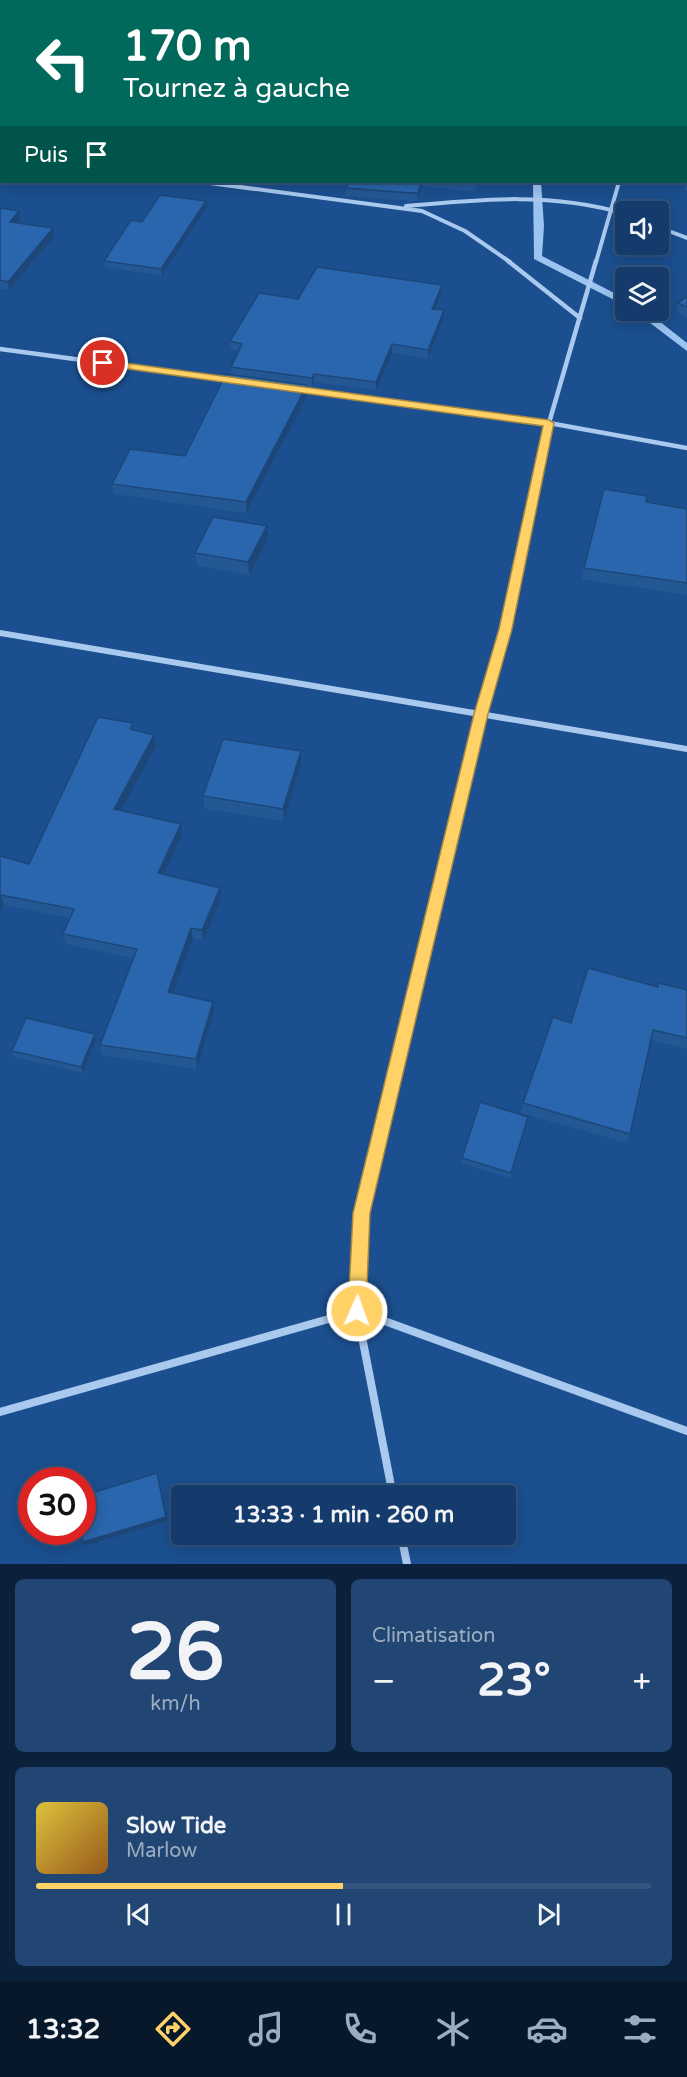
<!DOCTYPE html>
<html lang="fr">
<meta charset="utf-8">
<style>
body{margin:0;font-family:"Varela Round",sans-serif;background:#214673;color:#f1f3f6;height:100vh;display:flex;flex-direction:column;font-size:22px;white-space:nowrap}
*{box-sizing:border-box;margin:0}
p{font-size:20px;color:#9dadc1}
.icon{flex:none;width:33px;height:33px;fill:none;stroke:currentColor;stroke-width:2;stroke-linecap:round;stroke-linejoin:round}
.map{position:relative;height:1564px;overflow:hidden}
.side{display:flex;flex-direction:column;gap:15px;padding:15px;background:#0b203b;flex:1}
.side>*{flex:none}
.hud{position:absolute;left:0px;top:0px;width:687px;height:183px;box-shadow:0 3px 15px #0003,0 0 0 2px #33557e;background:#00695c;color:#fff;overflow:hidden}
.tools{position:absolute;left:615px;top:201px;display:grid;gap:12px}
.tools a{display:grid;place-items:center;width:54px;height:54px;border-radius:6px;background:#143b6b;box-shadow:0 3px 15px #0003,0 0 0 2px #33557e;font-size:30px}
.speed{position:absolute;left:18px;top:1467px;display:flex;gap:12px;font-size:30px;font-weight:700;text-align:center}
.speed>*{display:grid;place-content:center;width:78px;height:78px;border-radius:50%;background:#143b6b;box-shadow:0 3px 15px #0003,0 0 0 2px #33557e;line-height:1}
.speed .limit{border:9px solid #d22;background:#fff;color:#111}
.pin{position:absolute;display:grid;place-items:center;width:51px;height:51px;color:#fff;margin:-26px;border:3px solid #fff;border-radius:50%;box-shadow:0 2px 6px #0007}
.me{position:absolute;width:66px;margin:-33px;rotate:2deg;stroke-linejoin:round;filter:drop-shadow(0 0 4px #0008)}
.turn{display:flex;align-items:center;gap:21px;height:126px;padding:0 24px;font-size:27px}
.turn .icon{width:78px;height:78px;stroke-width:2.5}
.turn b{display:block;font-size:42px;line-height:51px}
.then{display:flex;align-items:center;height:57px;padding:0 24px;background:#0003;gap:12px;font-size:22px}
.big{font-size:45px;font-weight:700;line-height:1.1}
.side .card{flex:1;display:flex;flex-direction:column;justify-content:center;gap:9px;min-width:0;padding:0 21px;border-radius:9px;background:#214673}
.side .dial{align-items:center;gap:0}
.dial b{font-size:78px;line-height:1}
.song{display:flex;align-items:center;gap:18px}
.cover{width:72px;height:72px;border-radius:9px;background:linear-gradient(135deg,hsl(50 70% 55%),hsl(30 70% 35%))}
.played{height:6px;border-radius:3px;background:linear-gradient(90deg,#ffd166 50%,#33557e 50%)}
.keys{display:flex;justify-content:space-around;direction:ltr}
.heat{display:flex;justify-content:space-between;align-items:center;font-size:33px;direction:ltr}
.side .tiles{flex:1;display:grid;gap:15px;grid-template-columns:1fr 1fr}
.card:last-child{grid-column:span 2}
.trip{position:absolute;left:171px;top:1485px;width:345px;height:60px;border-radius:6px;background:#143b6b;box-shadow:0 3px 15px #0003,0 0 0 2px #33557e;font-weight:700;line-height:60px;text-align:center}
.tab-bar{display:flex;height:96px;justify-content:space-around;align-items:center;background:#08182b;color:#9dadc1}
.tab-bar .icon{width:42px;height:42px}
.tab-bar .selected{color:#ffd166}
.tab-bar b{font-size:27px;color:#f1f3f6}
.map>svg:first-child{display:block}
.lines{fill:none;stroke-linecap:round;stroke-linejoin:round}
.stream{fill:#9cc4f0;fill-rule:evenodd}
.minor-far3{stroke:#a9c9ee;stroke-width:4}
.minor-far2{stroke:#a9c9ee;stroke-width:4.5}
.minor-far1{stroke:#a9c9ee;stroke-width:6}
.minor{stroke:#a9c9ee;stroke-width:8}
.wall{fill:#245895}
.shaded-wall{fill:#1d4779}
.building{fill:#2a66ad;stroke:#1d4779;stroke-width:1.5}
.route{fill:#ffd166;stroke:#a68842;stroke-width:1.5}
</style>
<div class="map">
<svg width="687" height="1564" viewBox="0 0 687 1564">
<rect width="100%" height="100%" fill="#1b4f8f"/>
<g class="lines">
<path class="stream" d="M 533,182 L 541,182 L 544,226 L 542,256 L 626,299 L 626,306 L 534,259 Z
M 633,310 L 645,310 L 687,343 L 687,351 Z"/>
<path class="minor-far3" d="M 457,0 L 462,2
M 50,2 L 52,0
M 0,54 L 2,52
M 202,182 L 422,211 L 465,231 L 510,262
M 406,206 C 481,199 553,192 626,214
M 658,227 L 687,238
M 596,262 L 619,182"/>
<path class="minor-far2" d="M 508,261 L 580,318
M 0,349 L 231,380
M 301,390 L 549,423 L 687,448
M 513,596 L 549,423 L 596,261"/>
<path class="minor-far1" d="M 0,633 L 687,749
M 407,1021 L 481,714 L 513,594"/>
<path class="minor" d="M 0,1412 L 357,1311 L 687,1431
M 393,1496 L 357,1311 L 361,1213 L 407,1020
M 401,1534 L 407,1564"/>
</g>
<path class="wall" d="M 201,0 L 231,0 L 229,2 L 206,2 Z
M 349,182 L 478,182 L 475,192 L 422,186 L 417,201 L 411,201 L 345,196 L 346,188 Z
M 686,182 L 687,182 L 687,191 L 685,190 Z
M 206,201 L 207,207 L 162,276 L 105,267 L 104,261 L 142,222 Z
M 0,208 L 19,211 L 20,219 L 17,223 L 54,237 L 9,290 L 0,289 Z
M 441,294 L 435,309 L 444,310 L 444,318 L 428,358 L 392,353 L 376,390 L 314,382 L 312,387 L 307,386 L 308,395 L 246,513 L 114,494 L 112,484 L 185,456 L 231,375 L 231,367 L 239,351 L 231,349 L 230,341 L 298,299 Z
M 687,296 L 687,317 L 676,311 L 678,303 Z
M 646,502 L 687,509 L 687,595 L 582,579 L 584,568 Z
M 268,539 L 249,575 L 197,566 L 195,553 Z
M 134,730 L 156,746 L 121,810 L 181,824 L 182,835 L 164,874 L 221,899 L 203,941 L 193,938 L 173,993 L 214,1012 L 197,1069 L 102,1055 L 100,1045 L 133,958 L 66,944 L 63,934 L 70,918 L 4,905 L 0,912 L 0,856 L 29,864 Z
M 301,751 L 301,764 L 284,821 L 205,809 L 203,796 Z
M 657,987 L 687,990 L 687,1049 L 651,1040 L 630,1134 L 627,1143 L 521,1113 L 523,1103 L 571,1023 Z
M 95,1034 L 96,1040 L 83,1073 L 14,1057 L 12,1051 Z
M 527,1122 L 510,1178 L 461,1163 L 462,1158 Z"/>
<path class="shaded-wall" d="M 421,182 L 422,182 L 422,186 L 417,201 L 418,193 Z
M 206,201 L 207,207 L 162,276 L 161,269 Z
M 19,211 L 20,219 L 12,231 L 10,222 Z
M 53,228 L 54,237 L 9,290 L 8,282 Z
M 442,285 L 441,294 L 432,317 L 432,309 Z
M 444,310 L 444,318 L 428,358 L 428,350 Z
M 392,344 L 392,353 L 376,390 L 376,382 Z
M 314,374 L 314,382 L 312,387 L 312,378 Z
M 307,385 L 308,395 L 246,513 L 246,502 Z
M 267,526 L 268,539 L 249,575 L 248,562 Z
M 154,735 L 156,746 L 116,820 L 114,809 Z
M 301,751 L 301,764 L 284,821 L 283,809 Z
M 181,824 L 182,835 L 160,883 L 158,873 Z
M 220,888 L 221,899 L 203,941 L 202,930 Z
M 1,895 L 4,905 L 0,912 L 0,896 Z
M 191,928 L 193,938 L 170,1002 L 168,992 Z
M 213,1002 L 214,1012 L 197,1069 L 196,1059 Z
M 95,1034 L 96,1040 L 83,1073 L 81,1067 Z
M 157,1473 L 167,1521 L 85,1546 L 83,1542 Z"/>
<path class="building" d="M 349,182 L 421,182 L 418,193 L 411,193 L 346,188 Z
M 456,182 L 476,182 L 475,184 Z
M 160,195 L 206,201 L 161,269 L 104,261 L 131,220 L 142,222 Z
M 0,208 L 19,211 L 10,222 L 53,228 L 8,282 L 0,280 Z
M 317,267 L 442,285 L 432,309 L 444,310 L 428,350 L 392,344 L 376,382 L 314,374 L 312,378 L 231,367 L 242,344 L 230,341 L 259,293 L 298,299 Z
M 687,296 L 687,307 L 678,303 Z
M 226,374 L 307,385 L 246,502 L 112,484 L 130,449 L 185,456 Z
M 604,489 L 647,496 L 646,502 L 687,509 L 687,583 L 584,568 Z
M 213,517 L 267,526 L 248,562 L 195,553 Z
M 98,717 L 133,723 L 130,729 L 154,735 L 114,809 L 181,824 L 158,873 L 220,888 L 202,930 L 191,928 L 168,992 L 213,1002 L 196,1059 L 100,1045 L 137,949 L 63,934 L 74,909 L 1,895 L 0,896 L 0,856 L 29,864 Z
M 223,739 L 301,751 L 283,809 L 203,796 Z
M 588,968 L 658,987 L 658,983 L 687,990 L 687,1038 L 653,1030 L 630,1134 L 523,1103 L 553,1017 L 571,1023 Z
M 26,1018 L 95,1034 L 81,1067 L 12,1051 Z
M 480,1102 L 528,1117 L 511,1173 L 462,1158 Z
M 157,1473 L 166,1517 L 83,1542 L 81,1532 L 82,1532 L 82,1496 Z"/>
<path class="route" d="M 103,360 L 549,420 L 554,423 L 512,629 L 488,714 L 370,1213 L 366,1311 L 363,1317 L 357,1319 L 351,1317 L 348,1311 L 353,1213 L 474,714 L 499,629 L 543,426 L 99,365 L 99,361 Z"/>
</svg>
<div class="tools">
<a><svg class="icon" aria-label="sound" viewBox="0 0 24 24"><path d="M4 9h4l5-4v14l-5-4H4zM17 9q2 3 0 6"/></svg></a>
<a><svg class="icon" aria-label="layers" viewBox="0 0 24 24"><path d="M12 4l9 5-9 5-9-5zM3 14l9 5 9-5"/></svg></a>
</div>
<div class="speed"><div class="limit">30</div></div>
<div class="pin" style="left:103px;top:363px;background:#d93025"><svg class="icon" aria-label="arrive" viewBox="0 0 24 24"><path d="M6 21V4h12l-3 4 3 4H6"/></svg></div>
<svg class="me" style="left:357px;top:1311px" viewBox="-20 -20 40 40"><circle r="17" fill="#ffd166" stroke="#fff" stroke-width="3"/><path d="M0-11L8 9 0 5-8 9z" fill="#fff"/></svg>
<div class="trip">13:33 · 1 min · 260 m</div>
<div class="hud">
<div class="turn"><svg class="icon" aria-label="left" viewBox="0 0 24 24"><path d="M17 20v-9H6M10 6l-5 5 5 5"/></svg><div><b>170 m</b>Tournez à gauche</div></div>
<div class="then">Puis<svg class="icon" aria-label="arrive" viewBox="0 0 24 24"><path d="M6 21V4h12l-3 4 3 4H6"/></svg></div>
</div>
</div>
<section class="side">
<div class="tiles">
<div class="card dial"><b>26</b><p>km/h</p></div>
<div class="card"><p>Climatisation</p>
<div class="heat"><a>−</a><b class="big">23°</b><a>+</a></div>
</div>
<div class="card">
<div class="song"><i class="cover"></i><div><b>Slow Tide</b><p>Marlow</p></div></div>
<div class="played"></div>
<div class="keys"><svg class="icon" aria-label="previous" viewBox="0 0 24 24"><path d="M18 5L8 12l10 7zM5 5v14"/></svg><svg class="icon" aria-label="pause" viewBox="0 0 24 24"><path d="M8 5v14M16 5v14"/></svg><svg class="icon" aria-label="next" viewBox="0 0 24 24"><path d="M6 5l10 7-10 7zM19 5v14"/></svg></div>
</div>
</div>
</section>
<nav class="tab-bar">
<b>13:32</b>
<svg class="icon selected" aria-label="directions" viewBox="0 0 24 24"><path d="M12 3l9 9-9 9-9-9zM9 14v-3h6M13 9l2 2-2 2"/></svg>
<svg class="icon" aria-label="music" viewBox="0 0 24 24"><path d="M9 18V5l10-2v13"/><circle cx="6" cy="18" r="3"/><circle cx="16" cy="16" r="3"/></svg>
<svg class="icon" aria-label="phone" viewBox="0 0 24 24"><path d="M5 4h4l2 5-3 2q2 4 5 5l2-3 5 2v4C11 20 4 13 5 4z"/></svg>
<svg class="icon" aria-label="climate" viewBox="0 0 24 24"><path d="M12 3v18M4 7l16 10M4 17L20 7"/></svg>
<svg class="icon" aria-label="car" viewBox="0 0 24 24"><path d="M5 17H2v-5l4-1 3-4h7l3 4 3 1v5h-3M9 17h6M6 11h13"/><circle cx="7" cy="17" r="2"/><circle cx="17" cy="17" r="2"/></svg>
<svg class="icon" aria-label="filters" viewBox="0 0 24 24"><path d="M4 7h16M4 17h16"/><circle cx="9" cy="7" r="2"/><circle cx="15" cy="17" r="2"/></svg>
</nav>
